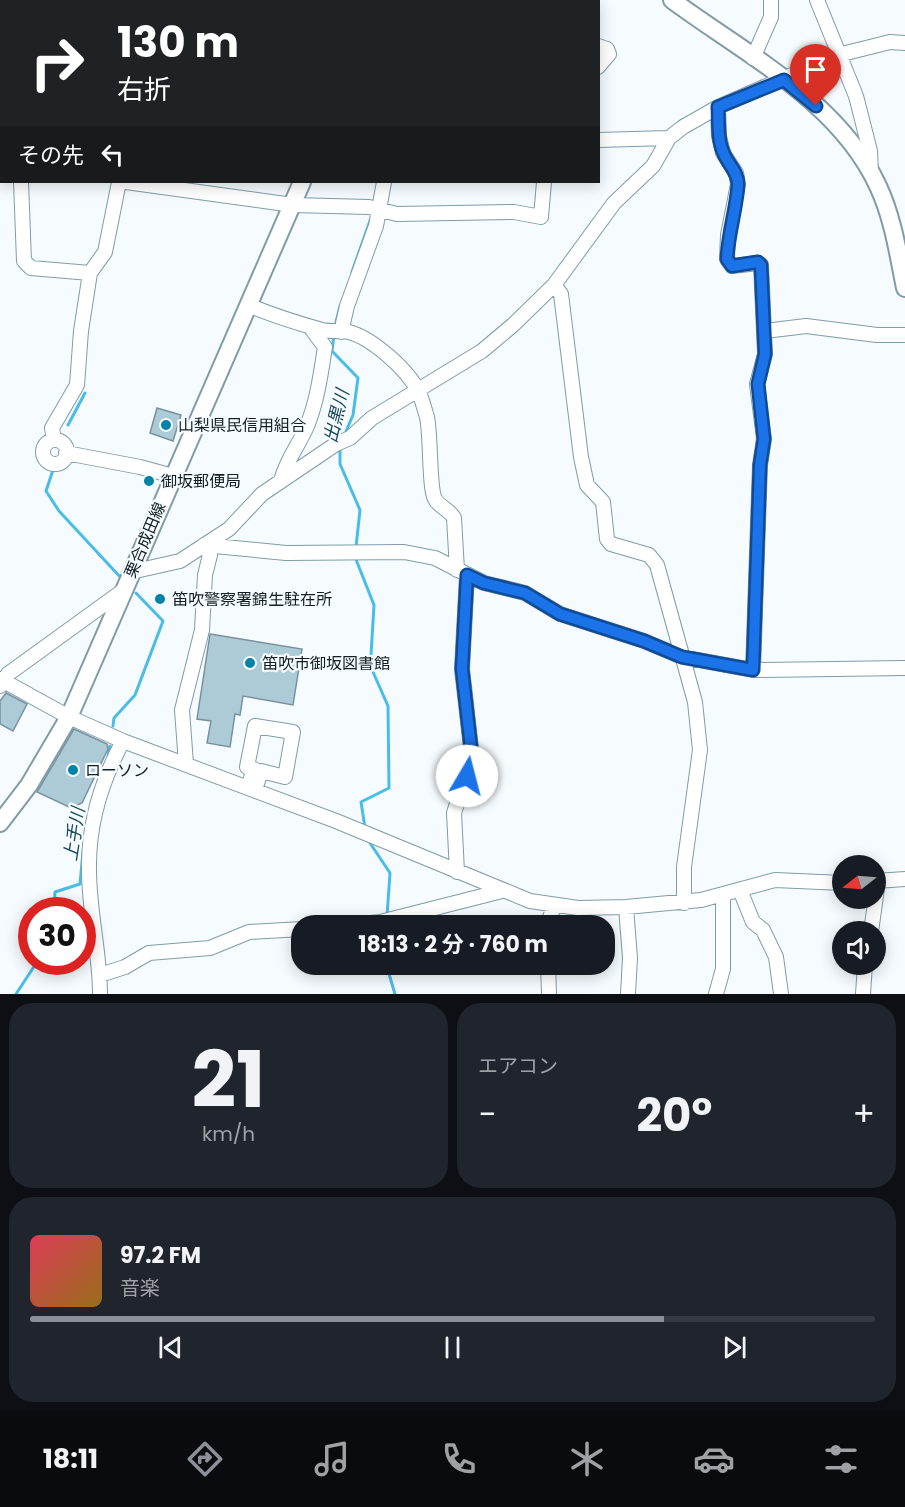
<!DOCTYPE html>
<html lang="ja">
<meta charset="utf-8">
<style>
body{margin:0;font-family:Poppins,"Noto Sans JP",sans-serif;background:#20242c;color:#f1f3f6;height:100vh;display:flex;flex-direction:column;font-size:22px;white-space:nowrap}
*{box-sizing:border-box;margin:0}
p{font-size:20px;color:#9ea1a6}
.icon{flex:none;width:33px;height:33px;fill:none;stroke:currentColor;stroke-width:2;stroke-linecap:round;stroke-linejoin:round}
.map{position:relative;height:994px;overflow:hidden}
.drawer{display:flex;flex-direction:column;gap:9px;padding:9px;background:#0d0f14;flex:1}
.drawer>*{flex:none}
.banner{position:absolute;left:0px;top:0px;width:600px;height:183px;box-shadow:0 3px 15px #0003;background:#202124;color:#fff;overflow:hidden}
.needle{width:39px;rotate:253deg}
.fabs{position:absolute;left:832px;top:855px;display:grid;gap:12px}
.fabs a{display:grid;place-items:center;width:54px;height:54px;border-radius:50%;background:#171b24;box-shadow:0 3px 15px #0003;font-size:30px}
.speed{position:absolute;left:18px;top:897px;display:flex;gap:12px;font-size:30px;font-weight:700;text-align:center}
.speed>*{display:grid;place-content:center;width:78px;height:78px;border-radius:50%;background:#171b24;box-shadow:0 3px 15px #0003;line-height:1}
.speed .limit{border:9px solid #d22;background:#fff;color:#111}
.pin{position:absolute;display:grid;place-items:center;width:51px;height:51px;color:#fff;margin:-62px -26px;border-radius:50% 50% 50% 0;rotate:-45deg;box-shadow:0 0 6px #0007}
.pin .icon{rotate:45deg}
.me{position:absolute;width:66px;margin:-33px;rotate:8deg;stroke-linejoin:round;filter:drop-shadow(0 0 4px #0008)}
.turn{display:flex;align-items:center;gap:21px;height:126px;padding:0 18px;font-size:27px}
.turn .icon{width:78px;height:78px;stroke-width:2.5}
.turn b{display:block;font-size:42px;line-height:51px}
.then{display:flex;align-items:center;height:57px;padding:0 18px;background:#0003;gap:12px;font-size:22px}
.big{font-size:45px;font-weight:700;line-height:1.1}
.drawer .widget{flex:1;display:flex;flex-direction:column;justify-content:center;gap:9px;min-width:0;padding:0 21px;border-radius:24px;background:#20242c}
.drawer .dial{align-items:center;gap:0}
.dial b{font-size:78px;line-height:1}
.song{display:flex;align-items:center;gap:18px}
.cover{width:72px;height:72px;border-radius:9px;background:linear-gradient(135deg,hsl(350 70% 55%),hsl(40 70% 35%))}
.played{height:6px;border-radius:3px;background:linear-gradient(90deg,#8c9099 75%,#363941 75%)}
.keys{display:flex;justify-content:space-around;direction:ltr}
.heat{display:flex;justify-content:space-between;align-items:center;font-size:33px;direction:ltr}
.drawer .tiles{flex:1;display:grid;gap:9px;grid-template-columns:1fr 1fr}
.widget:last-child{grid-column:span 2}
.trip{position:absolute;left:291px;top:915px;width:324px;height:60px;border-radius:24px;background:#171b24;box-shadow:0 3px 15px #0003;font-weight:700;line-height:60px;text-align:center}
.dock{display:flex;height:96px;justify-content:space-around;align-items:center;background:#090b0e;color:#9ea1a6}
.dock .icon{width:42px;height:42px}
.dock .selected{color:#8c9099}
.dock b{font-size:27px;color:#f1f3f6}
.map>svg:first-child{display:block}
.lines{fill:none;stroke-linecap:round;stroke-linejoin:round}
.stream{stroke:#4abde6;stroke-width:3}
.building{fill:#adcad7;stroke:#77929e;stroke-width:1.5}
.minor-casing{stroke:#809ca8;stroke-width:16}
.major-casing{stroke:#809ca8;stroke-width:20}
.minor{stroke:#fff;stroke-width:14}
.major{stroke:#fff;stroke-width:16}
.route-casing{stroke:#114b97;stroke-width:15}
.route{stroke:#1a73e8;stroke-width:10}
.poi-dot{fill:#0183a7;stroke:#f5fbfe;stroke-width:2}
.labels{text-anchor:middle;dominant-baseline:central;stroke-width:4.5;stroke-linejoin:round;paint-order:stroke}
.poi-label{font-size:16px;fill:#141f23;stroke:#f5fbfe;text-anchor:start}
.street-label{font-size:16px;fill:#141f23;stroke:#f5fbfe}
.water-label{font-size:18px;font-style:italic;fill:#19495a;stroke:#f5fbfe}
</style>
<div class="map">
<svg width="905" height="994" viewBox="0 0 905 994">
<rect width="100%" height="100%" fill="#f5fbfe"/>
<g class="lines">
<path class="stream" d="M 352,272 L 371,218
M 335,326 L 340,306
M 334,335 L 332,351 L 358,378 L 353,415 L 344,436
M 68,425 L 85,393
M 340,447 L 340,464 L 360,510 L 356,547
M 53,470 L 46,491 L 59,511 L 122,579
M 355,557 L 374,605 L 371,655 L 373,672 L 388,706 L 389,788 L 361,802 L 365,828
M 113,726 L 114,718 L 135,695 L 163,621 L 136,593
M 108,756 L 110,746
M 368,840 L 390,873 L 387,916
M 54,910 L 55,892 L 80,884 L 83,852
M 386,964 L 395,994
M 16,994 L 37,962"/>
</g>
<path class="building" d="M 157,408 L 181,415 L 173,441 L 150,433 Z
M 210,634 L 302,649 L 293,705 L 243,696 L 240,715 L 235,714 L 230,747 L 207,743 L 211,721 L 197,719 Z
M 6,693 L 27,704 L 13,731 L 0,724 L 0,701 Z
M 74,729 L 107,744 L 108,749 L 82,803 L 71,808 L 37,792 Z"/>
<g class="lines">
<g class="minor-casing">
<path id="minor" d="M 24,0 L 24,2
M 132,0 L 132,2
M 253,0 L 253,2
M 817,0 L 856,96 L 870,151 L 871,173
M 449,2 L 449,0
M 598,46 L 607,49 L 609,54 L 598,67
M 753,58 L 771,17 L 771,0
M 718,107 L 719,136 L 723,153 L 736,173 L 738,184 L 728,235 L 727,259 L 732,266 L 758,263 L 761,265 L 765,354 L 757,384 L 764,439 L 760,465 L 753,670
M 598,140 L 669,138
M 0,170 L 2,171
M 21,182 L 24,261 L 31,268 L 90,273
M 126,182 L 293,205 L 369,207 L 397,214 L 514,212 L 541,217 L 544,182
M 554,285 L 561,294 L 581,457 L 587,485 L 603,502 L 607,539 L 611,544 L 649,555 L 657,565 L 695,702 L 700,750 L 684,867 L 684,903
M 248,305 C 272,315 297,323 322,330 C 331,332 340,330 349,332 C 372,338 408,370 418,391 C 422,398 424,408 427,417 C 431,435 429,489 435,499 C 439,507 449,509 454,518 L 457,570
M 765,331 L 806,326 L 877,335 L 905,335
M 341,332 L 347,306 L 376,226 L 384,182
M 54,440 L 52,428 L 77,385 L 81,331 L 90,273 L 105,252 L 119,182
M43 452a12 12 0 1 1 24 0a12 12 0 1 1-24 0Z
M 66,453 L 140,467 L 173,476
M 281,481 C 286,460 299,445 307,426 C 317,402 321,373 325,347 L 310,327
M 204,545 L 286,553 L 404,552 L 435,558 L 484,583 L 525,593 L 560,614 L 644,641 L 682,657 L 753,670 L 905,668
M 131,572 L 180,561 L 229,529 L 262,494 L 336,444 L 350,438 L 372,418 L 482,351 L 513,325 L 554,285 L 614,203 L 653,166 L 669,138 L 683,127 L 718,107 L 838,55 L 890,42 L 905,43
M 0,679 L 69,717 L 123,741 L 336,821 L 530,901 L 578,908 L 626,907 L 701,900 L 775,880 L 843,883
M 0,686 L 8,674 L 124,590
M 186,764 L 182,710 L 202,630 L 205,575 L 210,555 L 204,545
M 248,787 L 254,769 L 247,767 L 255,726 L 293,732 L 285,777 L 261,771 L 255,790
M 457,872 L 454,813 L 469,766 L 471,748 L 462,669 L 467,575
M 876,881 L 905,879
M 740,890 L 753,922 L 763,930 L 776,957 L 781,994
M 626,907 L 630,958 L 628,994
M 342,926 L 380,922 L 502,891
M 547,926 L 554,906
M 871,932 L 878,881
M 548,964 L 549,994
M 100,975 L 125,967 L 149,953 L 210,948 L 249,932 L 302,929
M 100,994 C 100,951 88,908 89,865 C 89,820 102,780 123,741
M 716,994 L 723,969 L 723,894
M 863,994 L 865,964"/>
</g>
<g class="major-casing">
<path id="major" d="M 672,0 C 745,54 839,101 878,186 C 893,218 898,253 905,288
M 379,2 L 380,0
M 0,823 L 29,785 L 69,717 L 302,182"/>
</g>
<use href="#minor" class="minor"/>
<use href="#major" class="major"/>
</g>
<g class="lines">
<g class="route-casing">
<path id="route" d="M 467,776 L 471,748 L 462,669 L 467,575 L 484,583 L 525,593 L 560,614 L 644,641 L 682,657 L 753,670 L 760,465 L 764,439 L 758,384 L 765,354 L 761,265 L 758,262 L 732,266 L 727,259 C 728,234 737,206 738,184 C 738,172 728,164 724,154 C 717,140 719,122 718,107 L 784,80 L 816,106"/>
</g>
<use href="#route" class="route"/>
</g>
<g class="poi-dot">
<circle cx="166" cy="425" r="6"/>
<circle cx="149" cy="481" r="6"/>
<circle cx="160" cy="599" r="6"/>
<circle cx="250" cy="663" r="6"/>
<circle cx="73" cy="770" r="6"/>
</g>
<g class="labels">
<g class="poi-label">
<text x="178" y="425">山梨県民信用組合</text>
<text x="161" y="481">御坂郵便局</text>
<text x="172" y="599">笛吹警察署錦生駐在所</text>
<text x="262" y="663">笛吹市御坂図書館</text>
<text x="85" y="770">ローソン</text>
</g>
<g class="street-label">
<text transform="translate(145 540) rotate(-67)">栗合成田線</text>
</g>
<g class="water-label">
<text transform="translate(336 416) rotate(-76)">出黒川</text>
<text transform="translate(74 834) rotate(-81)">上手川</text>
</g>
</g>
</svg>
<div class="fabs">
<a><svg class="needle" viewBox="-14 -14 28 28"><path d="M0-13l5 13h-10z" fill="#e53935"/><path d="M0 13l5-13h-10z" fill="#9ea1a6"/></svg></a>
<a><svg class="icon" aria-label="sound" viewBox="0 0 24 24"><path d="M4 9h4l5-4v14l-5-4H4zM17 9q2 3 0 6"/></svg></a>
</div>
<div class="speed"><div class="limit">30</div></div>
<div class="pin" style="left:816px;top:106px;background:#d93025"><svg class="icon" aria-label="arrive" viewBox="0 0 24 24"><path d="M6 21V4h12l-3 4 3 4H6"/></svg></div>
<svg class="me" style="left:467px;top:776px" viewBox="-20 -20 40 40"><circle r="19" fill="#fff"/><path d="M0-13L10 11 0 6-10 11z" fill="#1a73e8"/></svg>
<div class="trip">18:13 · 2 分 · 760 m</div>
<div class="banner">
<div class="turn"><svg class="icon" aria-label="right" viewBox="0 0 24 24"><path d="M7 20v-9h11M14 6l5 5-5 5"/></svg><div><b>130 m</b>右折</div></div>
<div class="then">その先<svg class="icon" aria-label="left" viewBox="0 0 24 24"><path d="M17 20v-9H6M10 6l-5 5 5 5"/></svg></div>
</div>
</div>
<section class="drawer">
<div class="tiles">
<div class="widget dial"><b>21</b><p>km/h</p></div>
<div class="widget"><p>エアコン</p>
<div class="heat"><a>−</a><b class="big">20°</b><a>+</a></div>
</div>
<div class="widget">
<div class="song"><i class="cover"></i><div><b>97.2 FM</b><p>音楽</p></div></div>
<div class="played"></div>
<div class="keys"><svg class="icon" aria-label="previous" viewBox="0 0 24 24"><path d="M18 5L8 12l10 7zM5 5v14"/></svg><svg class="icon" aria-label="pause" viewBox="0 0 24 24"><path d="M8 5v14M16 5v14"/></svg><svg class="icon" aria-label="next" viewBox="0 0 24 24"><path d="M6 5l10 7-10 7zM19 5v14"/></svg></div>
</div>
</div>
</section>
<nav class="dock">
<b>18:11</b>
<svg class="icon selected" aria-label="directions" viewBox="0 0 24 24"><path d="M12 3l9 9-9 9-9-9zM9 14v-3h6M13 9l2 2-2 2"/></svg>
<svg class="icon" aria-label="music" viewBox="0 0 24 24"><path d="M9 18V5l10-2v13"/><circle cx="6" cy="18" r="3"/><circle cx="16" cy="16" r="3"/></svg>
<svg class="icon" aria-label="phone" viewBox="0 0 24 24"><path d="M5 4h4l2 5-3 2q2 4 5 5l2-3 5 2v4C11 20 4 13 5 4z"/></svg>
<svg class="icon" aria-label="climate" viewBox="0 0 24 24"><path d="M12 3v18M4 7l16 10M4 17L20 7"/></svg>
<svg class="icon" aria-label="car" viewBox="0 0 24 24"><path d="M5 17H2v-5l4-1 3-4h7l3 4 3 1v5h-3M9 17h6M6 11h13"/><circle cx="7" cy="17" r="2"/><circle cx="17" cy="17" r="2"/></svg>
<svg class="icon" aria-label="filters" viewBox="0 0 24 24"><path d="M4 7h16M4 17h16"/><circle cx="9" cy="7" r="2"/><circle cx="15" cy="17" r="2"/></svg>
</nav>
